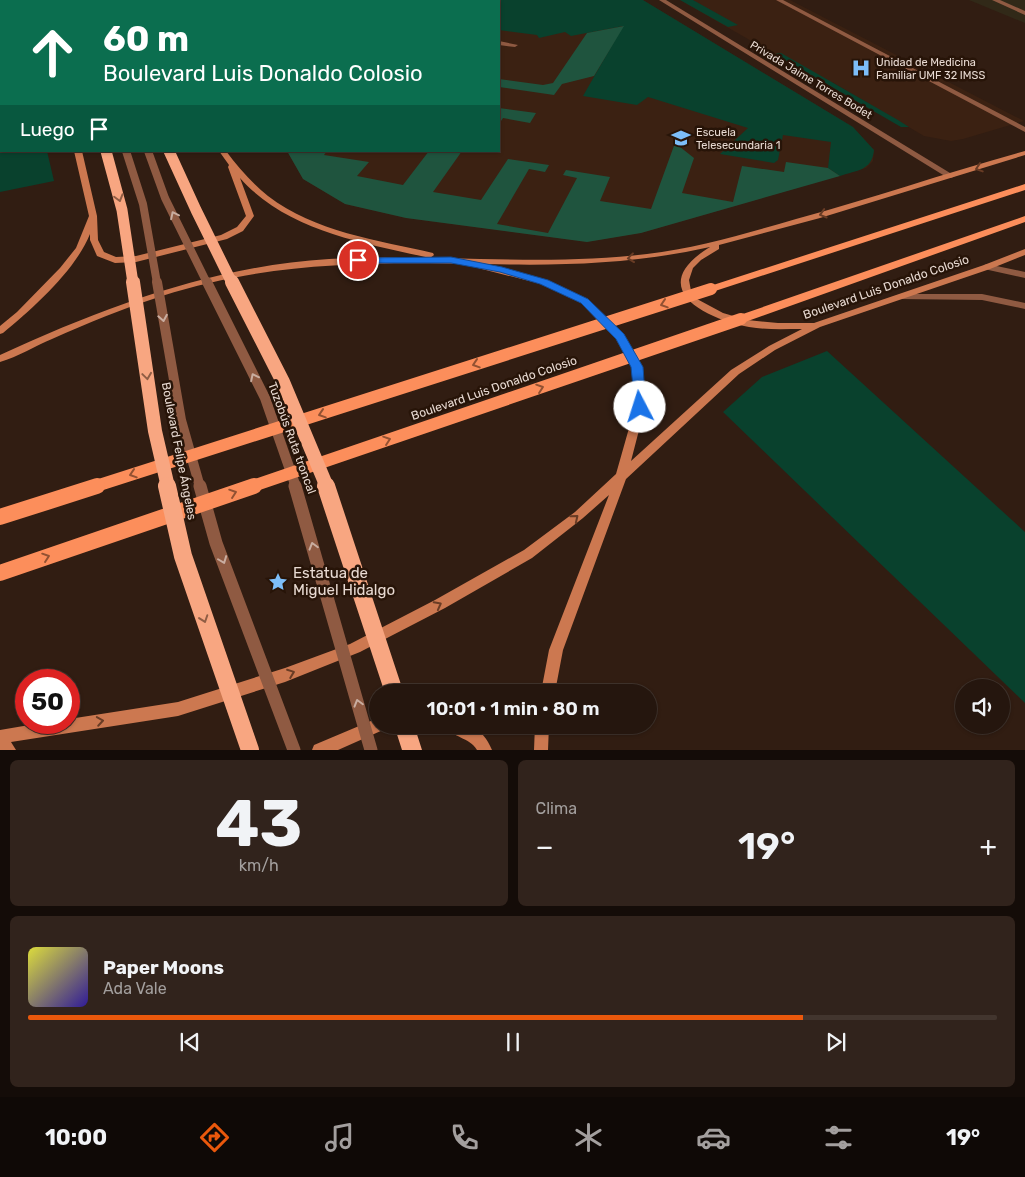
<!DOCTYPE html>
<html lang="es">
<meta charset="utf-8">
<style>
body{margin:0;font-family:Rubik,sans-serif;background:#31231c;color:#f1f3f6;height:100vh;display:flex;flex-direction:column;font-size:19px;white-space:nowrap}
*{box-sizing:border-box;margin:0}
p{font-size:16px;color:#a39f9e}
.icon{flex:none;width:28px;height:28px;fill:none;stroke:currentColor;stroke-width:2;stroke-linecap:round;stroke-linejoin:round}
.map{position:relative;height:750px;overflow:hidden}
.details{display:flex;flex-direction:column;gap:10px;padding:10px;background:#140c08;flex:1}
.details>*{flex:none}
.hud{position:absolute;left:0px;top:0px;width:500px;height:152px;box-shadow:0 1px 4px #0004,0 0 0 1px #42352e;background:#0b6e4f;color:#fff;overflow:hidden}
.controls{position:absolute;left:955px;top:679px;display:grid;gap:10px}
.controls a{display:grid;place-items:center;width:55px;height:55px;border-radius:50%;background:#25160e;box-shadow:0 1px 4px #0004,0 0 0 1px #42352e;font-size:25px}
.speed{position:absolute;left:15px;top:669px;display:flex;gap:10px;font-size:25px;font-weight:700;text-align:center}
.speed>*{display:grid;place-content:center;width:65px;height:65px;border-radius:50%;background:#25160e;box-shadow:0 1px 4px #0004,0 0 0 1px #42352e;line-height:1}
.speed .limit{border:8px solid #d22;background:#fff;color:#111}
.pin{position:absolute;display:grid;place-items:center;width:42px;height:42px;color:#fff;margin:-21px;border:2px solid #fff;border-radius:50%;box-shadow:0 1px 5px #0007}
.me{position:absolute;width:55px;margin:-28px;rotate:355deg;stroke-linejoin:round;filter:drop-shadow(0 0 4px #0008)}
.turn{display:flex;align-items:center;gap:18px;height:105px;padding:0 20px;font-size:22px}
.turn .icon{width:65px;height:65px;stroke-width:2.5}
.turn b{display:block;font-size:35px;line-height:42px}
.then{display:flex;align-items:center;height:48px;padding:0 20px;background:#0003;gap:10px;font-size:19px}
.big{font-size:38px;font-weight:600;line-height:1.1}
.details .tile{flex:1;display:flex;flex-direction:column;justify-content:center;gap:8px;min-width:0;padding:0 18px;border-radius:8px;background:#31231c}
.details .dial{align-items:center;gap:0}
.dial b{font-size:65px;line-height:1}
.song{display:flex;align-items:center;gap:15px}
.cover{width:60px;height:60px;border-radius:8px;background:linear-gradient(135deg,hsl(60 70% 55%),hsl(250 70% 35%))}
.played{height:5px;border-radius:2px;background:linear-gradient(90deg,#ea580c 80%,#42352e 80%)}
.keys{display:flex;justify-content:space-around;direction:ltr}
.heat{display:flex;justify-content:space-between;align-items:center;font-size:28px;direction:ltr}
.details .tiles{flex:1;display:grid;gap:10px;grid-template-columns:1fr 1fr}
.tile:last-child{grid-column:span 2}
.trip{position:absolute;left:369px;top:684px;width:288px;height:50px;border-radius:25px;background:#25160e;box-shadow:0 1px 4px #0004,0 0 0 1px #42352e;font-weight:600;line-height:50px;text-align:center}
.tabs{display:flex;height:80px;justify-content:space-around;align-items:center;background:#0f0906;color:#a39f9e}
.tabs .icon{width:35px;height:35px}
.tabs .selected{color:#ea580c}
.tabs b{font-size:22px;color:#f1f3f6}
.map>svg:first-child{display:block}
.commercial{fill:#312918}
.built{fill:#3b2112}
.green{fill:#09412d}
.forest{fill:#1f543e}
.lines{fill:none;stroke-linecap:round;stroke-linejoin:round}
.service{fill:#8f5a42;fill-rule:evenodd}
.minor{fill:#8f5a42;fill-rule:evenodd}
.secondary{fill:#cc7850;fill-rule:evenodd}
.primary{fill:#fc8e5b;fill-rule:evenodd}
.trunk{fill:#f8a681;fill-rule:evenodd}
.service-bridge-far2{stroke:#8f5a42;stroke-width:8}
.service-bridge-far1{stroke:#8f5a42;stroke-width:10}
.service-bridge{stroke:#8f5a42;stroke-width:13}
.primary-bridge-far1{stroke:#fc8e5b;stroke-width:12}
.primary-bridge{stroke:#fc8e5b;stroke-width:16}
.trunk-bridge-far2{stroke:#f8a681;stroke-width:11}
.trunk-bridge-far1{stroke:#f8a681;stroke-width:14}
.trunk-bridge{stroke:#f8a681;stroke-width:18}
.oneway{stroke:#693c25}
.oneway2{stroke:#905d44}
.oneway3{stroke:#c9ada0}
.oneway4{stroke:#925132}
.route{fill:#1a73e8;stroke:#114b97}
.labels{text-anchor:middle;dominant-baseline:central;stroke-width:5;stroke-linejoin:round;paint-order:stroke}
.far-poi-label{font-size:11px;fill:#e8dad2;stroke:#271408;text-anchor:start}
.far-street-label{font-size:11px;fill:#e8dad2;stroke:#271408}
.street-label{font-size:12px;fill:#e8dad2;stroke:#271408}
.near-poi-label{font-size:15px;fill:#e8dad2;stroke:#271408;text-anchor:start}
</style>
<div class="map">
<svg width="1025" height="750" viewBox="0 0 1025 750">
<rect width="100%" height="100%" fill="#311d12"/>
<path class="commercial" d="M 969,0 L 1025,0 L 1025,23 Z"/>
<path class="built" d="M 174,0 L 643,0 L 853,127 L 874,150 L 873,161 L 866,168 L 641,233 L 587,242 L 406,218 L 345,204 L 303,179 L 287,151 L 499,151 L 499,1 Z
M 680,0 L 790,0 L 1024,121 L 963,139 L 951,141 L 924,136 L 832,82 L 826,84 Z"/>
<path class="green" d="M 0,0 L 11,1 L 1,1 L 1,151 L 47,151 L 54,181 L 0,192 Z
M 500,0 L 643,0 L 853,127 L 874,150 C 872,171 857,170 840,176 L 828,168 L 831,142 L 783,135 L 778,160 L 774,163 L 720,154 L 748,128 L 648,97 L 637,105 L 583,96 L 623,26 L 571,36 L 565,32 L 539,38 L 537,35 L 499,30 L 499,2 Z
M 680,0 L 693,0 L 738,25 L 728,27 Z
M 781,53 L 898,120 L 909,127 L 901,127 L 775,54 Z
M 827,351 L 1025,532 L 1025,703 L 723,412 L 762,377 Z"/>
<path class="forest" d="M 624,26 L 594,76 L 562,84 L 554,95 L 499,87 L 499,79 L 543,85 L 553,83 L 587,33 Z
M 499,108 L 536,113 L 530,123 L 503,118 L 499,124 Z
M 675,143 L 694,158 L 682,193 L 733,202 L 742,166 L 784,172 L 786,162 L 828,168 L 840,176 L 641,233 L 587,242 L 406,218 L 345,204 L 303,179 L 287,151 L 327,151 L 324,155 L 369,162 L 357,176 L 403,185 L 429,151 L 462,151 L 433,192 L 481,200 L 508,159 L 549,165 L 545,172 L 529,169 L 497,224 L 548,233 L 577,178 L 563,175 L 566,170 L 610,177 L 600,201 L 651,209 Z"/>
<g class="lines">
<path class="service" d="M 74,0 L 80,0 L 80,1 L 74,1 Z
M 91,0 L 97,0 L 98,1 L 92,1 Z
M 776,0 L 783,0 L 1025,127 L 1025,132 Z
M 992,0 L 1000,0 L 1025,11 L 1025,15 Z
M 499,41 L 518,45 L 515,47 L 499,45 Z
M 902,294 L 982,294 L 1025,303 L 1025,309 L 982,300 L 899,299 L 897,297 L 899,295 Z"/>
<path class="minor" d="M 659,0 L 666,0 L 955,176 L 951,178 L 948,178 Z
M 987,264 L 1025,272 L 1025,278 L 984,269 L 983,267 L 984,265 Z"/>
<path class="secondary" d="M 37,0 L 43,0 L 43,1 L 37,1 Z
M 138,0 L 144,0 L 145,1 L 139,1 Z
M 74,151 L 82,151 L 97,216 L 98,240 L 104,252 L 116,257 L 136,256 L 221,235 L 237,227 L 246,216 L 228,167 L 229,165 L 219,151 L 226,151 C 238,167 252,183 268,196 C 315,232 377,240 433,253 L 434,255 L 430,258 C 364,243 287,231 240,178 L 254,216 L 243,231 L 227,239 L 136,262 L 115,263 L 97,256 L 90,240 L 90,234 C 75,271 33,308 3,333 L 0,334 L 0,326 L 17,312 L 60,268 L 76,248 L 89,216 Z
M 1025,151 L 1025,155 L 820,218 L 719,245 L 719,249 L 701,260 L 693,268 L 689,280 L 691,291 L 697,299 L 723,313 L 747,320 L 778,323 L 814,323 L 984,265 L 1025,249 L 1025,255 L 990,269 L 820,327 L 775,350 L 739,374 L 626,479 L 563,650 L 555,692 L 541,692 L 549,650 L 609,495 L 583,518 L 532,558 L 445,608 L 360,652 L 285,682 L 178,716 L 11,742 L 16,750 L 0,750 L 0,730 L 47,722 L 69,722 L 69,719 L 178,702 L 285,668 L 350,644 L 435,600 L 524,550 L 575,512 L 616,474 L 635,407 L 632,367 L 616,339 L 581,303 L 541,284 L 478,268 L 478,264 C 367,262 269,262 162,296 C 124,308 88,323 52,339 C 35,346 18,357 0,362 L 0,355 C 105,307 213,266 329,259 C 435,253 541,267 647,254 C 698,248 747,233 796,219 C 873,198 948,172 1025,151 ZM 710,247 C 645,287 702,318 749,327 C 766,330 784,329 802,329 L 769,346 L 731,370 L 631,461 L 645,407 L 642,367 L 623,335 L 587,299 L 547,280 L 485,264 C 561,266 635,264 710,247 Z
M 378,718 L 378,725 L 385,725 L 383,730 L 338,750 L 312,750 L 314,745 Z
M 446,725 C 469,725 482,726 492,750 L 477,750 C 470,737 451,738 446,725 Z
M 535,725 L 549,725 L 548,750 L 534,750 Z"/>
<path class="primary" d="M 1025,184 L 1025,190 L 715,291 L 711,292 L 705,289 L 707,287 Z
M 1025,216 L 1025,222 L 745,322 L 737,322 L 735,319 L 737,316 Z"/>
<path class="trunk" d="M 59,0 L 67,0 L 67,1 L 59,1 Z
M 102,0 L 110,0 L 111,1 L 103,1 Z
M 394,725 L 414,725 L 422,750 L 402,750 Z"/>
<path class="service-bridge-far2" d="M 126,151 L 143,204 L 157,283
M 148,151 L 165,198 L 207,283"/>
<path class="service-bridge-far1" d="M 157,282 L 181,420 L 200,487
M 207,282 L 265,398 L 296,487"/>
<path class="service-bridge" d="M 200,486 L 216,543 L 294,750
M 295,486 L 371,750"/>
<path class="primary-bridge-far1" d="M 93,487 L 711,289
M 250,487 L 741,319"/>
<path class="primary-bridge" d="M 0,517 L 97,486
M 0,573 L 254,486"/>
<path class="trunk-bridge-far2" d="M 106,151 L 122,210 L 133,283
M 169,151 L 196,210 L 232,283"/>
<path class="trunk-bridge-far1" d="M 133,282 L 155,431 L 168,487
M 232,282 L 283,382 L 327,487"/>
<path class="trunk-bridge" d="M 167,486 L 183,556 L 250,750
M 326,486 L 394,692"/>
</g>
<defs><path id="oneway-chevron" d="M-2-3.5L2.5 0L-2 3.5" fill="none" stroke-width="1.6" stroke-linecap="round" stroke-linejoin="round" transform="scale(1.25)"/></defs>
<g class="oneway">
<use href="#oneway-chevron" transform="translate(979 168) rotate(162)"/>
<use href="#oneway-chevron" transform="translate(823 214) rotate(164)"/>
<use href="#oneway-chevron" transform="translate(631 258) rotate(173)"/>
<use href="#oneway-chevron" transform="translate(575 518) rotate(-39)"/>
<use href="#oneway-chevron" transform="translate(438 605) rotate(-28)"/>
<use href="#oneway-chevron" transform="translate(291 673) rotate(-21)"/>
<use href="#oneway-chevron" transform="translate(100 721) rotate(-9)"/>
</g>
<g class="oneway2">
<use href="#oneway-chevron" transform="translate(119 198) rotate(74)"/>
<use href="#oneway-chevron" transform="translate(147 376) rotate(82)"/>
<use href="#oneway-chevron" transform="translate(204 619) rotate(71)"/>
</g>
<g class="oneway3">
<use href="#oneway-chevron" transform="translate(174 215) rotate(-116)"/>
<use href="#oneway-chevron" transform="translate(163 318) rotate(80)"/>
<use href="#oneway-chevron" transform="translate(254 377) rotate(-116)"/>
<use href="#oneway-chevron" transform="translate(313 546) rotate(-106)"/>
<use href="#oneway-chevron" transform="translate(223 560) rotate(69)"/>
<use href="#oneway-chevron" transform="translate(358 703) rotate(-106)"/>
</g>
<g class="oneway4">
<use href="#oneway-chevron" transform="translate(664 304) rotate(162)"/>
<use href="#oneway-chevron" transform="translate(476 364) rotate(162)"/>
<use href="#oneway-chevron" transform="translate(540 388) rotate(-19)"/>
<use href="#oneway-chevron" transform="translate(322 414) rotate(162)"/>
<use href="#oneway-chevron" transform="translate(387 440) rotate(-19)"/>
<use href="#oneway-chevron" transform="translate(133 474) rotate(162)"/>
<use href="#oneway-chevron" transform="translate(233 493) rotate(-19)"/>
<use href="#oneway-chevron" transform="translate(46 557) rotate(-19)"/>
</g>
<path class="route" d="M 451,257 L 502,267 L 548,280 L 588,299 L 624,334 L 643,367 L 646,407 L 645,410 L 636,410 L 635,407 L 631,367 L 616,339 L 581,303 L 540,284 L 500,272 L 451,263 L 358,263 L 353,260 L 358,258 Z"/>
<defs>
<g id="hospital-bare" transform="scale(1.5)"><path d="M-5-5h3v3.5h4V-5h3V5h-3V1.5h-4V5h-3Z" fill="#7dbef9" stroke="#271408" stroke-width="2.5" paint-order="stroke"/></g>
<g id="school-bare" transform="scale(1.5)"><path d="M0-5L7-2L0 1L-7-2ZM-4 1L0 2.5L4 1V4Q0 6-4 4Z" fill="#7dbef9" stroke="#271408" stroke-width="2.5" paint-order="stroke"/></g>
<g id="sight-bare" transform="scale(1.5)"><path d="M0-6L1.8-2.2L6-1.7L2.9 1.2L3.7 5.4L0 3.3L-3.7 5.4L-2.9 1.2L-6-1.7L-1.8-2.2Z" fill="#7dbef9" stroke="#271408" stroke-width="2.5" paint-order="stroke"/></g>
</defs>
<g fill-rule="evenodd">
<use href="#hospital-bare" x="861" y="68"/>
<use href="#school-bare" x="681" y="138"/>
<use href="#sight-bare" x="278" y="582"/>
</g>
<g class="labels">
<g class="far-poi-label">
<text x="876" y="62">Unidad de Medicina<tspan x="876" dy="13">Familiar UMF 32 IMSS</tspan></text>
<text x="696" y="132">Escuela<tspan x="696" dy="13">Telesecundaria 1</tspan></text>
</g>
<g class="far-street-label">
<text transform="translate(811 80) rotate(31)">Privada Jaime Torres Bodet</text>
</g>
<g class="street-label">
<text transform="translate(886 287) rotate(-19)">Boulevard Luis Donaldo Colosio</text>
<text transform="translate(494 388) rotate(-19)">Boulevard Luis Donaldo Colosio</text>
<text transform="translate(292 438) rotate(70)">Tuzobús Ruta troncal</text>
<text transform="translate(179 451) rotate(79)">Boulevard Felipe Ángeles</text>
</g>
<g class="near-poi-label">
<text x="293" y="573">Estatua de<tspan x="293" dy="17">Miguel Hidalgo</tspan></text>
</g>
</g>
</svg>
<div class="controls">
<a><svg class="icon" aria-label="sound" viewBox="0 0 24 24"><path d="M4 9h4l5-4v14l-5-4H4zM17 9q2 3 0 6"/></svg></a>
</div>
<div class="speed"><div class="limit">50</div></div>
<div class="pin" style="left:358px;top:260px;background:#d93025"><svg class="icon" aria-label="arrive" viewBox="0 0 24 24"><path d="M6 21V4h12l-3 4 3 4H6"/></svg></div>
<svg class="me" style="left:640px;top:407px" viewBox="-20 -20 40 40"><circle r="19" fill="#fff"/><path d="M0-13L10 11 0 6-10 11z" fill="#1a73e8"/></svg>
<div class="trip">10:01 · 1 min · 80 m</div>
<div class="hud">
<div class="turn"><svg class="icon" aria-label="ahead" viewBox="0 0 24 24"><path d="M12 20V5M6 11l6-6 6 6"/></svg><div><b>60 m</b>Boulevard Luis Donaldo Colosio</div></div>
<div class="then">Luego<svg class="icon" aria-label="arrive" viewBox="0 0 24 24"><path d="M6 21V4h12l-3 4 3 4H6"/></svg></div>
</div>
</div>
<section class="details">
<div class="tiles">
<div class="tile dial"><b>43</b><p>km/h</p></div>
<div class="tile"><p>Clima</p>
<div class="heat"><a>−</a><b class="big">19°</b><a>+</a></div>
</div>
<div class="tile">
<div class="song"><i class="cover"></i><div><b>Paper Moons</b><p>Ada Vale</p></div></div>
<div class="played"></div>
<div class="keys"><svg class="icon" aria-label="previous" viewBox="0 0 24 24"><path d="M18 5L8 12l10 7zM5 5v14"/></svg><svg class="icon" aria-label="pause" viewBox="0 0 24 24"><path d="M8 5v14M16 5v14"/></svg><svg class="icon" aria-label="next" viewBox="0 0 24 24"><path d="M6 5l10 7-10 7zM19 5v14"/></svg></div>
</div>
</div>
</section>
<nav class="tabs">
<b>10:00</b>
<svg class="icon selected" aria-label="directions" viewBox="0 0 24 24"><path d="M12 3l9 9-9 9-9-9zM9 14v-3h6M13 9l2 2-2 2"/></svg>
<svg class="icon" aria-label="music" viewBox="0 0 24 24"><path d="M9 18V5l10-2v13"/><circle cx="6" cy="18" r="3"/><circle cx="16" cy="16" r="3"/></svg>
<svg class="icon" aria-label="phone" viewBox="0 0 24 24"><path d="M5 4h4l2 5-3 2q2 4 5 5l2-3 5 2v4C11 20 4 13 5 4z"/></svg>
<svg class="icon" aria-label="climate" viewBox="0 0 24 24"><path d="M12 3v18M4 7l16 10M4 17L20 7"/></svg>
<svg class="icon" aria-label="car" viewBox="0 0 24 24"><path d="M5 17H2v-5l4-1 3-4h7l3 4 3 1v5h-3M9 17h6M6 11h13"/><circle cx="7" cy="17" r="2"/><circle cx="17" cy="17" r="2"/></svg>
<svg class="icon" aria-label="filters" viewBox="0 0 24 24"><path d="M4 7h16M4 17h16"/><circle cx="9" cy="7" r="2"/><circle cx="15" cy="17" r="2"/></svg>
<b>19°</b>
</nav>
